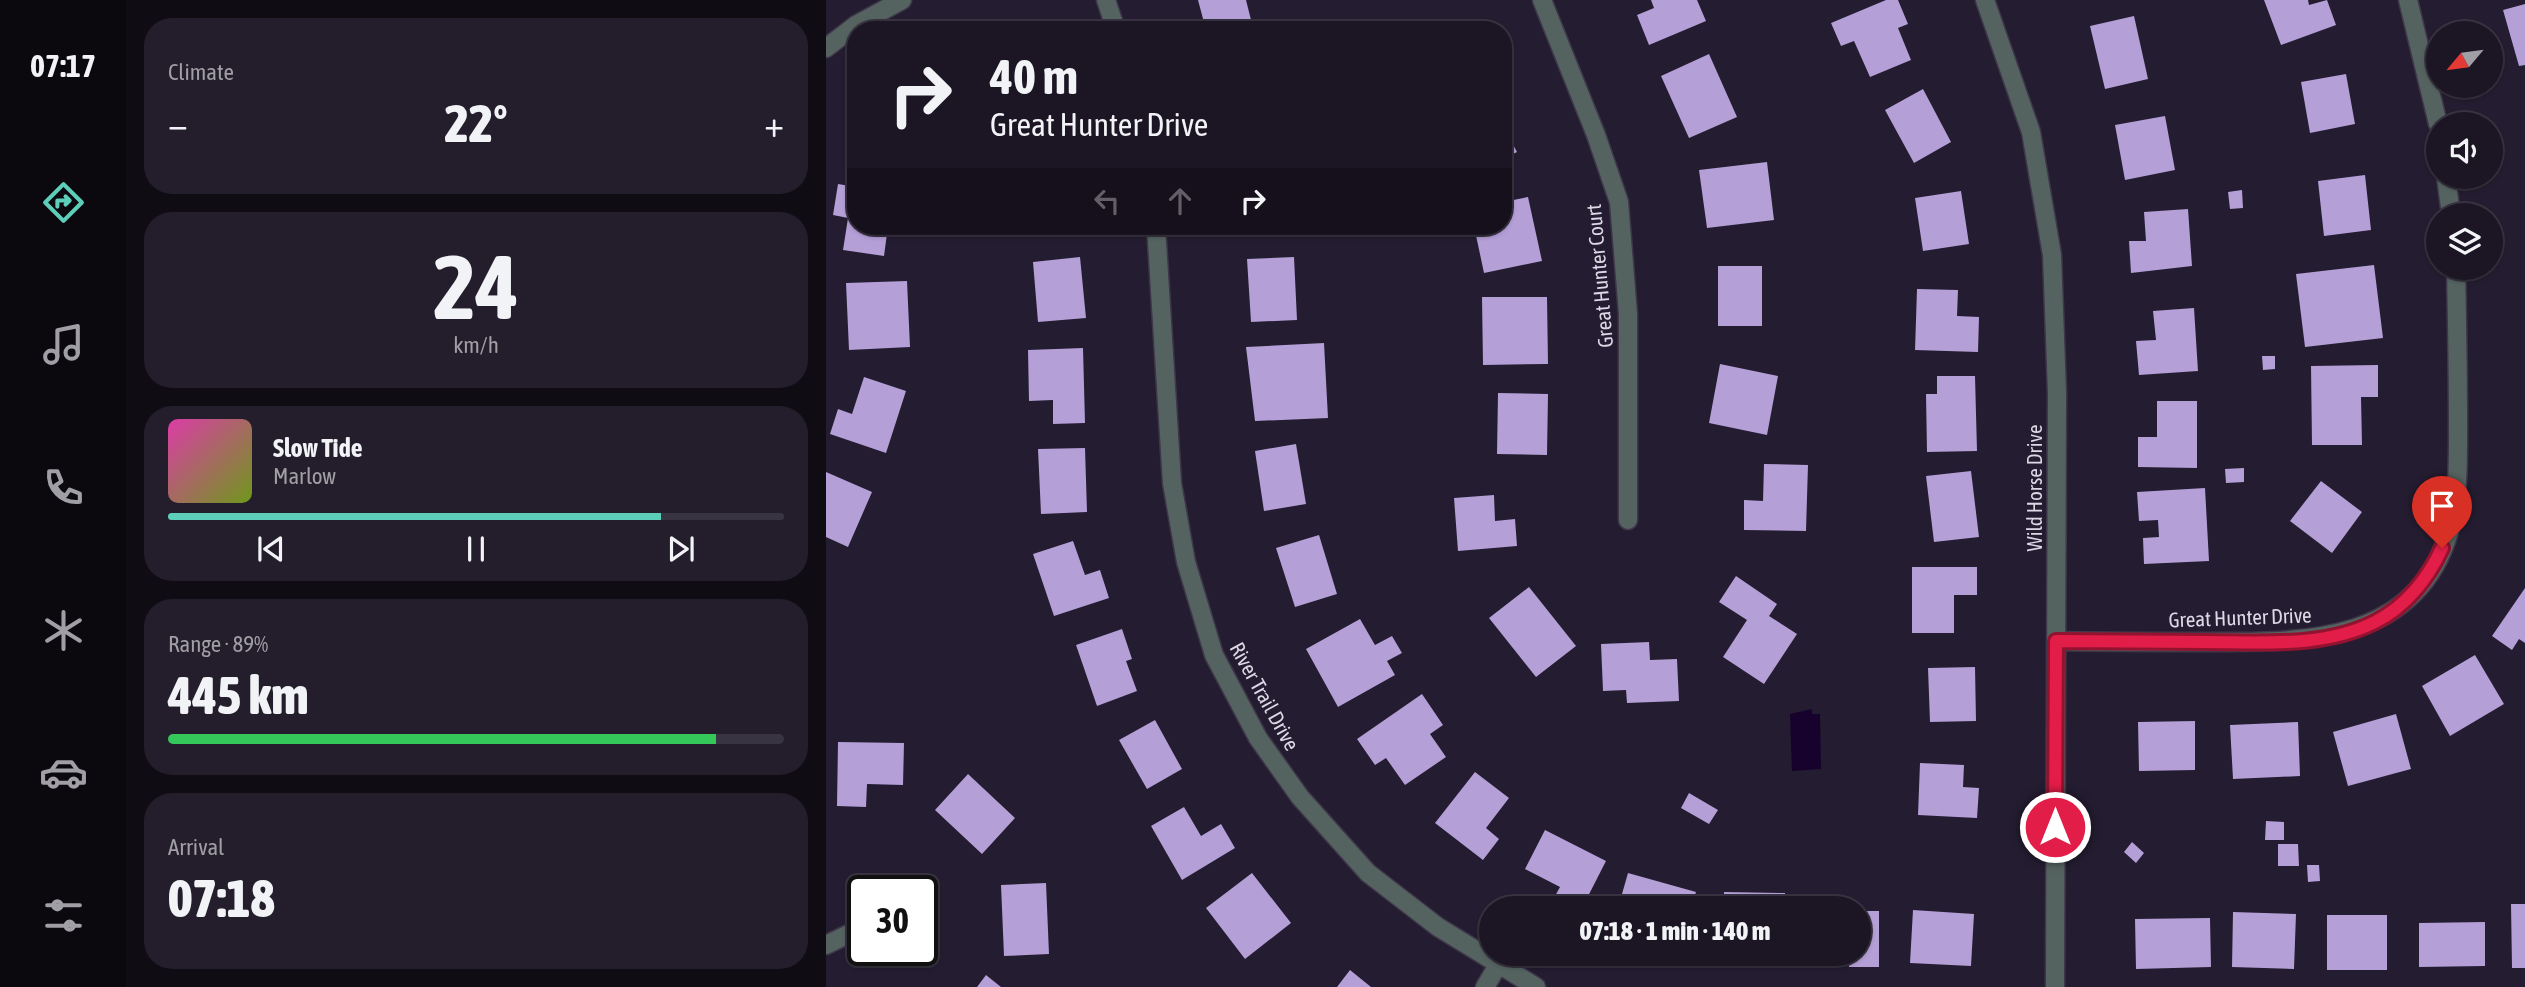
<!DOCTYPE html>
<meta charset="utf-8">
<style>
body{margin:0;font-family:"Asap Condensed",sans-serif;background:#241e2c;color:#f1f3f6;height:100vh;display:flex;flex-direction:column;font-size:26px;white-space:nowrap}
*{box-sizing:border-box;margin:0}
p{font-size:23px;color:#a09fa6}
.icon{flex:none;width:38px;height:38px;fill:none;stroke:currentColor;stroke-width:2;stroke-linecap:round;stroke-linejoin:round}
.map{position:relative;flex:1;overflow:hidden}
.sheet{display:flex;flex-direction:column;gap:18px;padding:18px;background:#0f0c14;width:700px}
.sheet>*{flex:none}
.hud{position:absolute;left:21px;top:21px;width:665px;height:214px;border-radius:28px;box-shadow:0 2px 5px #0004,0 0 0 2px #393441;background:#1b1524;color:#f1f3f6;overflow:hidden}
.needle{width:46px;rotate:241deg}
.buttons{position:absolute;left:1600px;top:21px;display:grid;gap:14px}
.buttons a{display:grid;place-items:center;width:77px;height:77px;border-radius:50%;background:#1b1524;box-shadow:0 2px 5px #0004,0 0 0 2px #393441;font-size:35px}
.speed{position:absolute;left:21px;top:875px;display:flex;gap:14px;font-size:35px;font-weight:700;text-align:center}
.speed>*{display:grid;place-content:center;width:91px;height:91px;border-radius:50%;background:#1b1524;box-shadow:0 2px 5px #0004,0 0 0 2px #393441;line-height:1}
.speed .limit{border:4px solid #111;border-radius:10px;background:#fff;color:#111}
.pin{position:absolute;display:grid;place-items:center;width:60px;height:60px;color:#fff;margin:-72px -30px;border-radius:50% 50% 50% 0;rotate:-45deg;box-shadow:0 0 7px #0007}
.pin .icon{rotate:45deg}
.me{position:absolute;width:77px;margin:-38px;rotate:0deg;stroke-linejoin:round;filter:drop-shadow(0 0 5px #0008)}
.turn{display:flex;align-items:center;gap:24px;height:147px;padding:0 28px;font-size:32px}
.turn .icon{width:91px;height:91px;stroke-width:2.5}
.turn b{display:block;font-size:49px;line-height:60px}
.lanes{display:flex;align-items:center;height:66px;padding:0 28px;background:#0003;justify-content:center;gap:35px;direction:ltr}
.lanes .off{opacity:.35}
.big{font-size:52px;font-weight:800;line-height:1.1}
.sheet .tile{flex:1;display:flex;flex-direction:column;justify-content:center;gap:10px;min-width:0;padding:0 24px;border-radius:28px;background:#241e2c}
.sheet .dial{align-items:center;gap:0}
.dial b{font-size:91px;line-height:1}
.song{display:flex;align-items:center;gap:21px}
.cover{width:84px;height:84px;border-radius:10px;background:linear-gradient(135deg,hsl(320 70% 55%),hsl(80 70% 35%))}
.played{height:7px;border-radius:4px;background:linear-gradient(90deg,#5dceb9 80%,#393441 80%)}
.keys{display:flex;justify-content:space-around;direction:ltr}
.heat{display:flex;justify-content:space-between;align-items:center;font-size:38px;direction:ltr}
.charge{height:10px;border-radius:5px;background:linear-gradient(90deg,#34c759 89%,#393441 0)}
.trip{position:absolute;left:653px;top:896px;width:392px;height:70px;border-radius:35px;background:#1b1524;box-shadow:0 2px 5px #0004,0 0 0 2px #393441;font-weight:800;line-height:70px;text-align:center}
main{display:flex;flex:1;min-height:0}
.tab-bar{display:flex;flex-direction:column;width:126px;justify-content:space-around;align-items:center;background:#0b080e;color:#a09fa6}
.tab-bar .icon{width:49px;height:49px}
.tab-bar .on{color:#5dceb9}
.tab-bar b{font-size:32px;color:#f1f3f6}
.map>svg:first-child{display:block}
.water{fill:#16022c}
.building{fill:#b49fd7}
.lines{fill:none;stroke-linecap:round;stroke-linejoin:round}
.street-casing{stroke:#3e3649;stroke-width:21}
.street{stroke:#556360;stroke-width:18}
.route-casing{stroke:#92132f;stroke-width:18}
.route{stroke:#e11d48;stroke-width:12}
.labels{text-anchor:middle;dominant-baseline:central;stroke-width:7;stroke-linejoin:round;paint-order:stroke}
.street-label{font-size:21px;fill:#ddd8e6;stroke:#241c30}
</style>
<main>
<nav class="tab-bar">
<b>07:17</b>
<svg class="icon on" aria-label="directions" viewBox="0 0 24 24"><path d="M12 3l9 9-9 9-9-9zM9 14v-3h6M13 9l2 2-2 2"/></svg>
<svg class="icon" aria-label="music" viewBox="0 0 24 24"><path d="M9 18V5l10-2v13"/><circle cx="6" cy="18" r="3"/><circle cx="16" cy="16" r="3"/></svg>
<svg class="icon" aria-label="phone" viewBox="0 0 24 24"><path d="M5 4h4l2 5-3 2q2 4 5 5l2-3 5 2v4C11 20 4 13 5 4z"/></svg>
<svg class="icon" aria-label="climate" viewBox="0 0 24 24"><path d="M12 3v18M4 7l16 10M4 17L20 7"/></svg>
<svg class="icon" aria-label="car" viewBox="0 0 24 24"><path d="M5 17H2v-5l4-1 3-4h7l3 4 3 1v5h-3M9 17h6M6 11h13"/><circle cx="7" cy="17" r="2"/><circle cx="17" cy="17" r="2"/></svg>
<svg class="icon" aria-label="filters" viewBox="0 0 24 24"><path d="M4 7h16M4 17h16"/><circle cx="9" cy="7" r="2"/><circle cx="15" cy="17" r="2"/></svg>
</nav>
<section class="sheet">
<div class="tile"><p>Climate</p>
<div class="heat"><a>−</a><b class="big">22°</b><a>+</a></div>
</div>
<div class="tile dial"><b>24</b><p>km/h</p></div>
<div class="tile">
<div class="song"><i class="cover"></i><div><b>Slow Tide</b><p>Marlow</p></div></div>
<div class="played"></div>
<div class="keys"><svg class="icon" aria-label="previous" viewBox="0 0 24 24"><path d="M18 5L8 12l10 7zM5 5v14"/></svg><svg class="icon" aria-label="pause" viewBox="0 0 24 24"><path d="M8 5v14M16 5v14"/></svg><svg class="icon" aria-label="next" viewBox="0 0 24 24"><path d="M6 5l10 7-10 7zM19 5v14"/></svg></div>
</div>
<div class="tile"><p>Range · 89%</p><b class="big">445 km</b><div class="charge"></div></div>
<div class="tile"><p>Arrival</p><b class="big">07:18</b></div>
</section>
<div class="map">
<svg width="1699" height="987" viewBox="0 0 1699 987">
<rect width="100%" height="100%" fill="#241c30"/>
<path class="water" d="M 986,709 L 986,714 L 994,714 L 995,769 L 966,771 L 964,714 Z"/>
<path class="building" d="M 372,0 L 420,0 L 427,28 L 380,30 Z
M 825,0 L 871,0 L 880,21 L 823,45 L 811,15 L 828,8 Z
M 1060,0 L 1072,0 L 1082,24 L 1072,28 L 1085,60 L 1044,77 L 1028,41 L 1015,46 L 1005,23 Z
M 1438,0 L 1482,0 L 1483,5 L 1501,0 L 1510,25 L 1455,45 Z
M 1699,4 L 1699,65 L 1693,66 L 1677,10 Z
M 1308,16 L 1322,79 L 1279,89 L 1264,26 Z
M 883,54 L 911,117 L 863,138 L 835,76 Z
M 1520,74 L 1529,124 L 1484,133 L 1475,82 Z
M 1097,89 L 1125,142 L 1088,163 L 1059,110 Z
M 1339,116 L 1349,170 L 1299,180 L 1289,125 Z
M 677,126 L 691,152 L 677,159 Z
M 941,162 L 948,220 L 881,228 L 873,170 Z
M 1539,175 L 1545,230 L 1498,236 L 1492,181 Z
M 12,184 L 30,187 L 30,226 L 62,226 L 58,256 L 17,250 L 22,218 L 7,215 Z
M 1416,190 L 1417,208 L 1404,209 L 1402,192 Z
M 1135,191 L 1143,244 L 1097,251 L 1089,198 Z
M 702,197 L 716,261 L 658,273 L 648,226 L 677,226 L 677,202 Z
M 1362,209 L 1366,266 L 1305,273 L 1303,241 L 1320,241 L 1318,212 Z
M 254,257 L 260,318 L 212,322 L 207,262 Z
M 468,257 L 471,320 L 425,322 L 421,259 Z
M 1548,265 L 1557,338 L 1479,347 L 1470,274 Z
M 892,266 L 936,266 L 936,326 L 892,326 Z
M 81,281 L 84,347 L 23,350 L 20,283 Z
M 1091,289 L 1132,290 L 1131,316 L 1153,317 L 1152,352 L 1089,350 Z
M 656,297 L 721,297 L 722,364 L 657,365 Z
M 1368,308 L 1372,371 L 1313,375 L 1310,341 L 1330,340 L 1327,311 Z
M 498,343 L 502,418 L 429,421 L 420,347 Z
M 257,348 L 259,423 L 227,424 L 227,400 L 203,401 L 202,350 Z
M 1436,356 L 1449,356 L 1449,369 L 1437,370 Z
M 894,364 L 952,376 L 941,435 L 883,423 Z
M 1552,365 L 1552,397 L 1535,397 L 1536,445 L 1486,445 L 1485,366 Z
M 1111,376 L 1149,376 L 1151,451 L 1101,452 L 1100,394 L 1111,394 Z
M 38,377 L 80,391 L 60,453 L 4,434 L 12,409 L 26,414 Z
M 672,393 L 722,394 L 721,455 L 671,454 Z
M 1331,401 L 1371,401 L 1371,468 L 1312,467 L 1312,437 L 1331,437 Z
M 470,444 L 480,504 L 438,511 L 429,451 Z
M 259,448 L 261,512 L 215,514 L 212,449 Z
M 938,464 L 982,465 L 980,531 L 918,530 L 918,500 L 937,501 Z
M 1418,468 L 1418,482 L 1400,483 L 1399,469 Z
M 1145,471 L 1153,537 L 1108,542 L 1100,476 Z
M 0,472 L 46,492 L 22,547 L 0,537 Z
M 1495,481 L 1536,512 L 1506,553 L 1464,521 Z
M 1379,488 L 1383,561 L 1318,564 L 1317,538 L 1333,537 L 1332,520 L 1313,521 L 1311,492 Z
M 668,495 L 669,521 L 689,519 L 691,546 L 632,551 L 628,498 Z
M 493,535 L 511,594 L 469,607 L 450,548 Z
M 247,541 L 259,575 L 274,570 L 283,598 L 228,616 L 207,554 Z
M 1086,567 L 1151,567 L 1151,595 L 1128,595 L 1128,633 L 1086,633 Z
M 910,576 L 951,604 L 943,616 L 971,634 L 938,684 L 897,657 L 921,620 L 893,602 Z
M 703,587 L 750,646 L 710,677 L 663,618 Z
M 1699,588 L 1699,643 L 1693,639 L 1686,650 L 1666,636 Z
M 534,619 L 549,645 L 566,636 L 576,653 L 561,661 L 569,675 L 512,707 L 480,649 Z
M 296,629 L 306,659 L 300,661 L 311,691 L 271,706 L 250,645 Z
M 823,642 L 824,660 L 851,659 L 853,701 L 801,703 L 800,690 L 777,691 L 775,644 Z
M 1649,655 L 1678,704 L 1624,736 L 1596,686 Z
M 1149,667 L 1150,721 L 1104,722 L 1102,668 Z
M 596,694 L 617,725 L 604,734 L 620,757 L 579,785 L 560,758 L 549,765 L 531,739 Z
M 1570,714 L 1585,769 L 1522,786 L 1507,732 Z
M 329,720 L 356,769 L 321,789 L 293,740 Z
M 1369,721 L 1369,770 L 1313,771 L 1312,722 Z
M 1472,722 L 1474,776 L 1407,779 L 1404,725 Z
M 12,742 L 78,743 L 77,785 L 41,784 L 40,807 L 11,806 Z
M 1094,763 L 1138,765 L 1137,787 L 1153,788 L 1151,818 L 1092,815 Z
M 649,772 L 683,798 L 660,828 L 673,839 L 657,860 L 609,823 Z
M 142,774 L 189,818 L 156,854 L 109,810 Z
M 863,793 L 892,810 L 883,824 L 855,808 Z
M 358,807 L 375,836 L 395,824 L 409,848 L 356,880 L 325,826 Z
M 1440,821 L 1458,822 L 1458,840 L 1439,840 Z
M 719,830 L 780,861 L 756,908 L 723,907 L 734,887 L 699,869 Z
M 1306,842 L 1318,853 L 1310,863 L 1298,852 Z
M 1452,844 L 1472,844 L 1473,866 L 1452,866 Z
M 1481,865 L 1493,865 L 1494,881 L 1482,882 Z
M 426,873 L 465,923 L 419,959 L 380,908 Z
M 802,873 L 870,892 L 865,908 L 792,908 Z
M 220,883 L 223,954 L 178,956 L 175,885 Z
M 898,892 L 959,893 L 959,908 L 898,908 Z
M 1685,904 L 1699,904 L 1699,968 L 1686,968 Z
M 1087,910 L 1148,914 L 1145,966 L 1084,963 Z
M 1032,911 L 1053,911 L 1053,967 L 1023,967 L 1022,954 L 1032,954 Z
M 1407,912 L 1470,914 L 1468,969 L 1406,967 Z
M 1501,915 L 1561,915 L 1561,970 L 1501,970 Z
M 1384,918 L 1385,967 L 1310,969 L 1309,919 Z
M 1659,922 L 1659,966 L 1593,967 L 1593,923 Z
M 897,954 L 958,954 L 958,961 L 897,960 Z
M 524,970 L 545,987 L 511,987 Z
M 160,975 L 175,987 L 151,987 Z"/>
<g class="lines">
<g class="street-casing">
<path id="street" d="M 280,0 L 290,30
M 716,0 L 770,135 L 793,202 L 802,314 L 802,520
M 1159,0 L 1205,132 L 1226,255 L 1231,393 L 1229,987
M 1582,0 L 1612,124
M 0,48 L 30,25 L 76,0
M 1620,177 L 1625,215
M 330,226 L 346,483 L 360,562 L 388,655 L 432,738 L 474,797 L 542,873 L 612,927 L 710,987
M 1230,641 C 1279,642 1329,642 1378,642 C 1474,642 1589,646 1623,532 C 1633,497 1632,459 1632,422 C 1632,370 1631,319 1630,268
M 0,945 L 37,927
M 659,987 L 672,965"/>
</g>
<use href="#street" class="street"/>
</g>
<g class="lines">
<g class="route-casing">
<path id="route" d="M 1229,827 L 1230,641 C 1280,641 1330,642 1380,642 C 1435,642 1498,648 1549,622 C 1579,607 1602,579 1616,548"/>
</g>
<use href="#route" class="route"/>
</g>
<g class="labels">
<g class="street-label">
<text transform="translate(773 276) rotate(-95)">Great Hunter Court</text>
<text transform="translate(1208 488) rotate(-90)">Wild Horse Drive</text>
<text transform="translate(1414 617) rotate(-2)">Great Hunter Drive</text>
<text transform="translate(439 696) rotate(61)">River Trail Drive</text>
</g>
</g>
</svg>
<div class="buttons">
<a><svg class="needle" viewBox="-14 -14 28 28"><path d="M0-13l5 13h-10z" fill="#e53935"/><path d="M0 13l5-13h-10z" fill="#a09fa6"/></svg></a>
<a><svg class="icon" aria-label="sound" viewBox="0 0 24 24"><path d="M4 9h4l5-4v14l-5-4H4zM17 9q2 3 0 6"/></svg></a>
<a><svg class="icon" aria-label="layers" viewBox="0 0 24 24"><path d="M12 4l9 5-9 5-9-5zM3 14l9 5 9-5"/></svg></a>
</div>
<div class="speed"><div class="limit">30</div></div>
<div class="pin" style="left:1616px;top:548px;background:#d93025"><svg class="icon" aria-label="arrive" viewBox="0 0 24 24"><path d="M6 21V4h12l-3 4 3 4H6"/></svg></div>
<svg class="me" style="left:1229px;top:827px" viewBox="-20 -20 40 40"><circle r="17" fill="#e11d48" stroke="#fff" stroke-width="3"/><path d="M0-11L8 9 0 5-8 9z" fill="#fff"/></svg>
<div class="trip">07:18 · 1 min · 140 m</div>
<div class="hud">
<div class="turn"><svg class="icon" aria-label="right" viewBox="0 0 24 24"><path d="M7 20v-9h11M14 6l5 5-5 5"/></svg><div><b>40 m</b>Great Hunter Drive</div></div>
<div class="lanes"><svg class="icon off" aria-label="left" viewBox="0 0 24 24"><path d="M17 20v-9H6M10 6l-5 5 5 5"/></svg><svg class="icon off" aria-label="ahead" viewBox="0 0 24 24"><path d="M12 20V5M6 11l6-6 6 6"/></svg><svg class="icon" aria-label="right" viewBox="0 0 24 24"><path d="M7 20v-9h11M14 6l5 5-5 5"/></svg></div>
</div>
</div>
</main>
